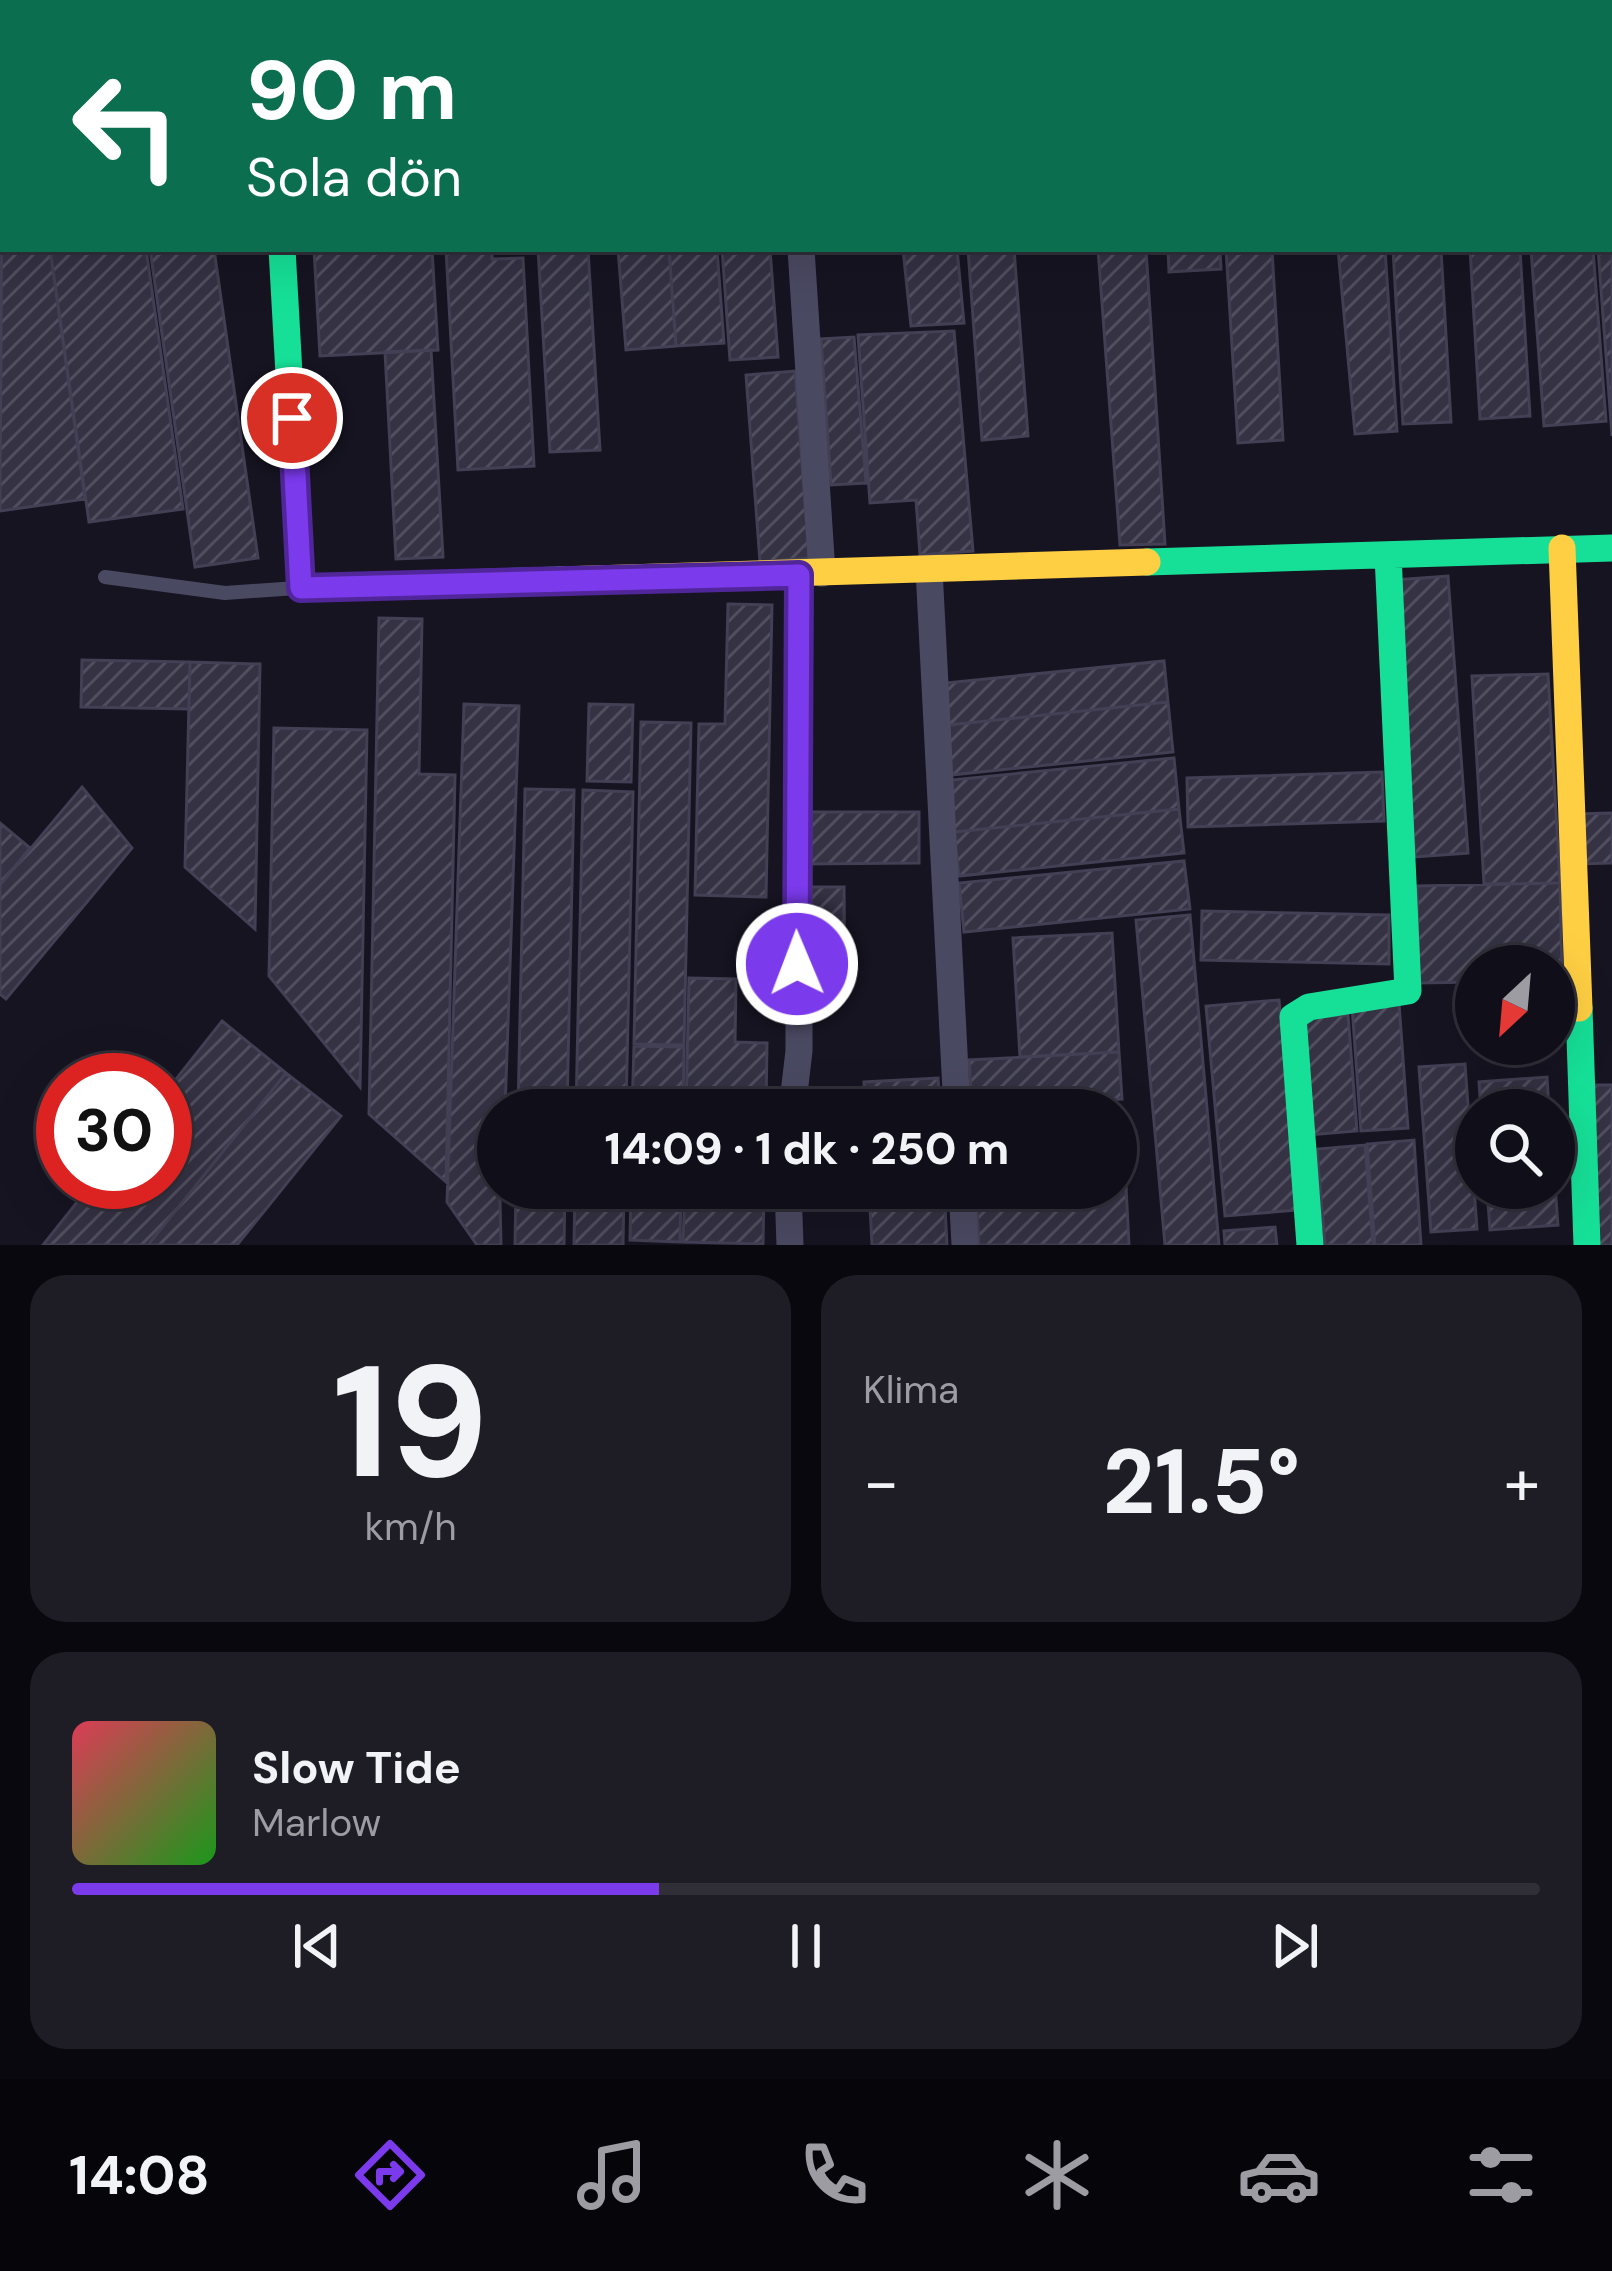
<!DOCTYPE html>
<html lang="tr">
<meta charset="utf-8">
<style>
body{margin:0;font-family:"DM Sans",sans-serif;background:#1e1d26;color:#f1f3f6;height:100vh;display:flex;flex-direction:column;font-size:45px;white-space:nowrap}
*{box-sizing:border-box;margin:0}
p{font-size:39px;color:#9c9ca2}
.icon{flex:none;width:66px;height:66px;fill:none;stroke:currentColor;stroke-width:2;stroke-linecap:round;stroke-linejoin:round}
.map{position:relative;height:1245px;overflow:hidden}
.sheet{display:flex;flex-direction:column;gap:30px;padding:30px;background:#09080e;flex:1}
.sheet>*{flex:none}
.banner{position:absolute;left:0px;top:0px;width:1614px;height:252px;box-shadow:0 12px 48px #0002,0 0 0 3px #302f38;background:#0b6e4f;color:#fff;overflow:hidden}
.needle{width:78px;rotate:206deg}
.tools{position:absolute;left:1455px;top:945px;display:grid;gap:24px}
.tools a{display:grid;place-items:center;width:120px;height:120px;border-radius:50%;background:#100f19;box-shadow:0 12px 48px #0002,0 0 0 3px #302f38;font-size:60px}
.speed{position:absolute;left:36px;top:1053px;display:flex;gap:24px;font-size:60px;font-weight:700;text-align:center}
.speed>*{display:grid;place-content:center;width:156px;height:156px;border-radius:50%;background:#100f19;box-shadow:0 12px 48px #0002,0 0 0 3px #302f38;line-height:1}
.speed .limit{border:18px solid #d22;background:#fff;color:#111}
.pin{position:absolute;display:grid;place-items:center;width:102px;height:102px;color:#fff;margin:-51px;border:6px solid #fff;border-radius:50%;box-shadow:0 3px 12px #0007}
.me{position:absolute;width:132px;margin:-66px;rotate:359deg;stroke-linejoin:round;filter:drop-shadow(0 0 9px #0008)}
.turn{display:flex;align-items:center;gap:42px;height:252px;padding:0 48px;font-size:54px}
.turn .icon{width:156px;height:156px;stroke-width:2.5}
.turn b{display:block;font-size:84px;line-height:102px}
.big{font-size:90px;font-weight:800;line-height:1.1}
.sheet .widget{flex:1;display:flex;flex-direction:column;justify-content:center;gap:18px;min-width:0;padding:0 42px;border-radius:36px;background:#1e1d26}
.sheet .dial{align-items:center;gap:0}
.dial b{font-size:156px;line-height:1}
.song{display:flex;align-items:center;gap:36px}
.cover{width:144px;height:144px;border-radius:18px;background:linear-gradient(135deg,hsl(350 70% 55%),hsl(120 70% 35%))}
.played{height:12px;border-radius:6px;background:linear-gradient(90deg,#7c3aed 40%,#302f38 40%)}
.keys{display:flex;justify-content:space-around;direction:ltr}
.heat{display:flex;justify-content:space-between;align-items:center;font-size:66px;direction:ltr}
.sheet .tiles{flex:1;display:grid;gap:30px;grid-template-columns:1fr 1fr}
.widget:last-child{grid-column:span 2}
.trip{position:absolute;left:477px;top:1089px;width:660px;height:120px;border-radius:60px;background:#100f19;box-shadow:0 12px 48px #0002,0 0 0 3px #302f38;font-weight:800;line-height:120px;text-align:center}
.menu{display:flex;height:192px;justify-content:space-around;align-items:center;background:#06060a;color:#9c9ca2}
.menu .icon{width:84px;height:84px}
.menu .on{color:#7c3aed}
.menu b{font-size:54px;color:#f1f3f6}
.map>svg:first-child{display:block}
.building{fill:url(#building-hatch);stroke:#433f54;stroke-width:3}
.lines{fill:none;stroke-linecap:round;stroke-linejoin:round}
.lane{stroke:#4a4962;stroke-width:14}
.street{stroke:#4a4962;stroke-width:27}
.fast{stroke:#16e098;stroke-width:27}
.slow{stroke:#ffcf43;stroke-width:27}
.route-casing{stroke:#51269a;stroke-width:30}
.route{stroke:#7c3aed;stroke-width:21}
</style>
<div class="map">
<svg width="1612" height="1245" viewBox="0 0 1612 1245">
<defs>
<pattern id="building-hatch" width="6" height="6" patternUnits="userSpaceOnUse" patternTransform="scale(3)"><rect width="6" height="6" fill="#343243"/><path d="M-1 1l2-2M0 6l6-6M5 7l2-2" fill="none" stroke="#514f5f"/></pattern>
</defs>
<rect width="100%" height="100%" fill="#161421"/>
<path class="building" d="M 804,0 L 928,0 L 928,3 L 804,3 Z
M 1612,4 L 1612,436 L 1598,249 L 1611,249 Z
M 3,16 L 3,249 L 50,249 L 85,499 L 0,511 Z
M 50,249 L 146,249 L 183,509 L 89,522 Z
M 150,249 L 214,249 L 258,558 L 195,567 Z
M 314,249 L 432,249 L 438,350 L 320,356 Z
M 446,249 L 492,249 L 492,259 L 523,258 L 534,466 L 458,470 Z
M 538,249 L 588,249 L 600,450 L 550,452 Z
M 618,249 L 669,249 L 676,346 L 626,350 Z
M 669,249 L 717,249 L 724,343 L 676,346 Z
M 722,249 L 770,249 L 778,357 L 730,360 Z
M 903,249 L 957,249 L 964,323 L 911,326 Z
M 968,249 L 1014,249 L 1028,436 L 982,440 Z
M 1098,249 L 1146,249 L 1165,544 L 1120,545 Z
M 1168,249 L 1220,249 L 1221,269 L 1169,272 Z
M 1226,249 L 1272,249 L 1283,440 L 1238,443 Z
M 1338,249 L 1385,249 L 1397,431 L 1355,434 Z
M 1393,249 L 1441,249 L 1451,422 L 1403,424 Z
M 1470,249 L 1520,249 L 1530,416 L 1480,419 Z
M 1531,249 L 1593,249 L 1606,421 L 1544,426 Z
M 954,331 L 973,551 L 920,555 L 916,500 L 870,503 L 858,335 Z
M 854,337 L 866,483 L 831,485 L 821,339 Z
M 431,350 L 443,557 L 396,559 L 385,352 Z
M 795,371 L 809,558 L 760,562 L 746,375 Z
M 1448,576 L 1468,853 L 1415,857 L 1395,580 Z
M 728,604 L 772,605 L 766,897 L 695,895 L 699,724 L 725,724 Z
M 379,618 L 422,619 L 419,774 L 455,775 L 446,1182 L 369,1114 Z
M 82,660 L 190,662 L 189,709 L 81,707 Z
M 1164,661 L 1168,702 L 948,725 L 945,683 Z
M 190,662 L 260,664 L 255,929 L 185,867 Z
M 1548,674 L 1560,883 L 1484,884 L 1472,676 Z
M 1168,702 L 1173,752 L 951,775 L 948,725 Z
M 464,704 L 519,706 L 505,1110 L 498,1110 L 501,1245 L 477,1245 L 447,1202 Z
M 589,704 L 633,705 L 631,782 L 587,781 Z
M 641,722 L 691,723 L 684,1045 L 634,1044 Z
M 274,728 L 367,730 L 360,1087 L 269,976 Z
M 1174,758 L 1179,809 L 954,832 L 951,780 Z
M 1382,772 L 1384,821 L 1188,827 L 1187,778 Z
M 82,787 L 132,848 L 6,999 L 0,994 L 0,885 Z
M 525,789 L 574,790 L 567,1110 L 518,1110 Z
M 583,790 L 633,792 L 626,1110 L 576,1110 Z
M 1179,809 L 1184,853 L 959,876 L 954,832 Z
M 800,812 L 919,812 L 919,863 L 800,864 Z
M 1612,813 L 1612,863 L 1576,864 L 1575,814 Z
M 0,823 L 30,848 L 0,885 Z
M 1184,861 L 1190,909 L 964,932 L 959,883 Z
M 1560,883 L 1562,980 L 1554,980 L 1554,966 L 1476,966 L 1476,982 L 1419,983 L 1417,886 Z
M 801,887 L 844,887 L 845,997 L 801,997 Z
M 1202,911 L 1389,915 L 1389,964 L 1201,960 Z
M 1190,915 L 1219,1245 L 1165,1245 L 1136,920 Z
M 1112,933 L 1119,1052 L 1020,1057 L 1013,938 Z
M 689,978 L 736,979 L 735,1042 L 767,1043 L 766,1110 L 686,1110 Z
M 1279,1000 L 1298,1210 L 1225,1216 L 1206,1006 Z
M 1399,1003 L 1408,1128 L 1361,1131 L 1352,1006 Z
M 1348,1015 L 1357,1131 L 1309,1135 L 1300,1018 Z
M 222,1021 L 286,1073 L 148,1245 L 43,1245 L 93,1182 L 165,1182 L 165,1093 Z
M 634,1046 L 684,1047 L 683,1110 L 632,1110 Z
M 1119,1052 L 1122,1099 L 972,1107 L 969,1060 Z
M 1465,1064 L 1477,1229 L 1431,1232 L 1419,1067 Z
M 286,1073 L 341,1116 L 237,1245 L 148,1245 Z
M 1547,1077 L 1549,1110 L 1481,1110 L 1479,1082 Z
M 938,1078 L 940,1110 L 865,1110 L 864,1082 Z
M 1584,1085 L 1612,1085 L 1612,1245 L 1588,1245 Z
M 1414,1140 L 1421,1245 L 1375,1245 L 1367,1144 Z
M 1365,1145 L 1373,1245 L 1325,1245 L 1317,1149 Z
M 1554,1173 L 1558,1225 L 1490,1230 L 1487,1188 L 1554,1188 Z
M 1126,1186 L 1129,1245 L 979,1245 L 976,1194 Z
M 516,1188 L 565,1188 L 564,1245 L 515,1245 Z
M 575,1188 L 624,1188 L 623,1245 L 574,1245 Z
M 631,1188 L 681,1188 L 680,1242 L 630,1240 Z
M 685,1188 L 764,1188 L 763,1244 L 683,1242 Z
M 869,1188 L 944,1188 L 947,1245 L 872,1245 Z
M 1275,1227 L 1277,1245 L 1225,1245 L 1224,1231 Z"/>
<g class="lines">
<path class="lane" d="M 105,577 L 225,593 L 297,588"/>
<path class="street" d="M 792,0 L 792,3
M 801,249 L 822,573
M 929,569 L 957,1110
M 792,1110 L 799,1051 L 799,575
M 788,1188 L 790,1245
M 962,1188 L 965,1245"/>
<path class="fast" d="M 282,249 L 301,588 L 560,580
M 1147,562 L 1612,548
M 1579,1008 L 1587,1245
M 1310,1245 L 1293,1017 L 1309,1007 L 1408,991 L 1388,555"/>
<path class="slow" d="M 1562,548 L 1579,1008
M 560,580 L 1147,562"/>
</g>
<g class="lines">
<g class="route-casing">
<path id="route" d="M 292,418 L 301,588 L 799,575 L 797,964"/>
</g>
<use href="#route" class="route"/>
</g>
</svg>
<div class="tools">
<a><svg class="needle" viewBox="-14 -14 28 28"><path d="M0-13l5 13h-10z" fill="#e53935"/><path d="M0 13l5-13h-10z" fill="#9c9ca2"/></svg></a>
<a><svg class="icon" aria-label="search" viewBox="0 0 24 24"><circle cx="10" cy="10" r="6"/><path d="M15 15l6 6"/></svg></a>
</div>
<div class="speed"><div class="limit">30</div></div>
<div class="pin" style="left:292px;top:418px;background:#d93025"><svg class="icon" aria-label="arrive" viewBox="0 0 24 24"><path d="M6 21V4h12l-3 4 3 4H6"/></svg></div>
<svg class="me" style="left:797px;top:964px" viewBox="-20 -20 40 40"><circle r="17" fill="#7c3aed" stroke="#fff" stroke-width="3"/><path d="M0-11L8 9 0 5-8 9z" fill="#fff"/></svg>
<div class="trip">14:09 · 1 dk · 250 m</div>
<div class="banner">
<div class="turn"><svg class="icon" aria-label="left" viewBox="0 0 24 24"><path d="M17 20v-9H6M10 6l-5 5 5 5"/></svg><div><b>90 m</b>Sola dön</div></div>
</div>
</div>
<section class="sheet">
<div class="tiles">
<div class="widget dial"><b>19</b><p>km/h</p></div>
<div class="widget"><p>Klima</p>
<div class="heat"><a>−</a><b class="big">21.5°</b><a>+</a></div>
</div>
<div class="widget">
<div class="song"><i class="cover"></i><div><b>Slow Tide</b><p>Marlow</p></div></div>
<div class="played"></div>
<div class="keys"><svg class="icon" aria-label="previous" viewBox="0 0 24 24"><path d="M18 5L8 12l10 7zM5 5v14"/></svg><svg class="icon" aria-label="pause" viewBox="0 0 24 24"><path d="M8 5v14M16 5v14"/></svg><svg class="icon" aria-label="next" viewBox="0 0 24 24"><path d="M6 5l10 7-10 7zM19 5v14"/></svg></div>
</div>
</div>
</section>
<nav class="menu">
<b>14:08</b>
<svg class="icon on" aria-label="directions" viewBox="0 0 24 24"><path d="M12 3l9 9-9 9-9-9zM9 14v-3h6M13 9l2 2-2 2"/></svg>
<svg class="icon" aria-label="music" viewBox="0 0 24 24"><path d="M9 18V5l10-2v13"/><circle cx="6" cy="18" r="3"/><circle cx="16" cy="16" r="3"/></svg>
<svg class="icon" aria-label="phone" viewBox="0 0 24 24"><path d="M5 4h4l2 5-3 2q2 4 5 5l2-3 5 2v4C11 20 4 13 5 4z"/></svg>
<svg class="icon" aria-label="climate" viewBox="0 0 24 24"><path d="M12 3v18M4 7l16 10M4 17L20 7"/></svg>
<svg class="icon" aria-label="car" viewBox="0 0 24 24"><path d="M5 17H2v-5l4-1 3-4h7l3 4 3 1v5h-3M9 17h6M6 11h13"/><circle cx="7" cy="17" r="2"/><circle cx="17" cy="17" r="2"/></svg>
<svg class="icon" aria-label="filters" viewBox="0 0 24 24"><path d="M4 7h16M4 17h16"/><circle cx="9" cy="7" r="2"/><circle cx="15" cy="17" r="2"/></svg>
</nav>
